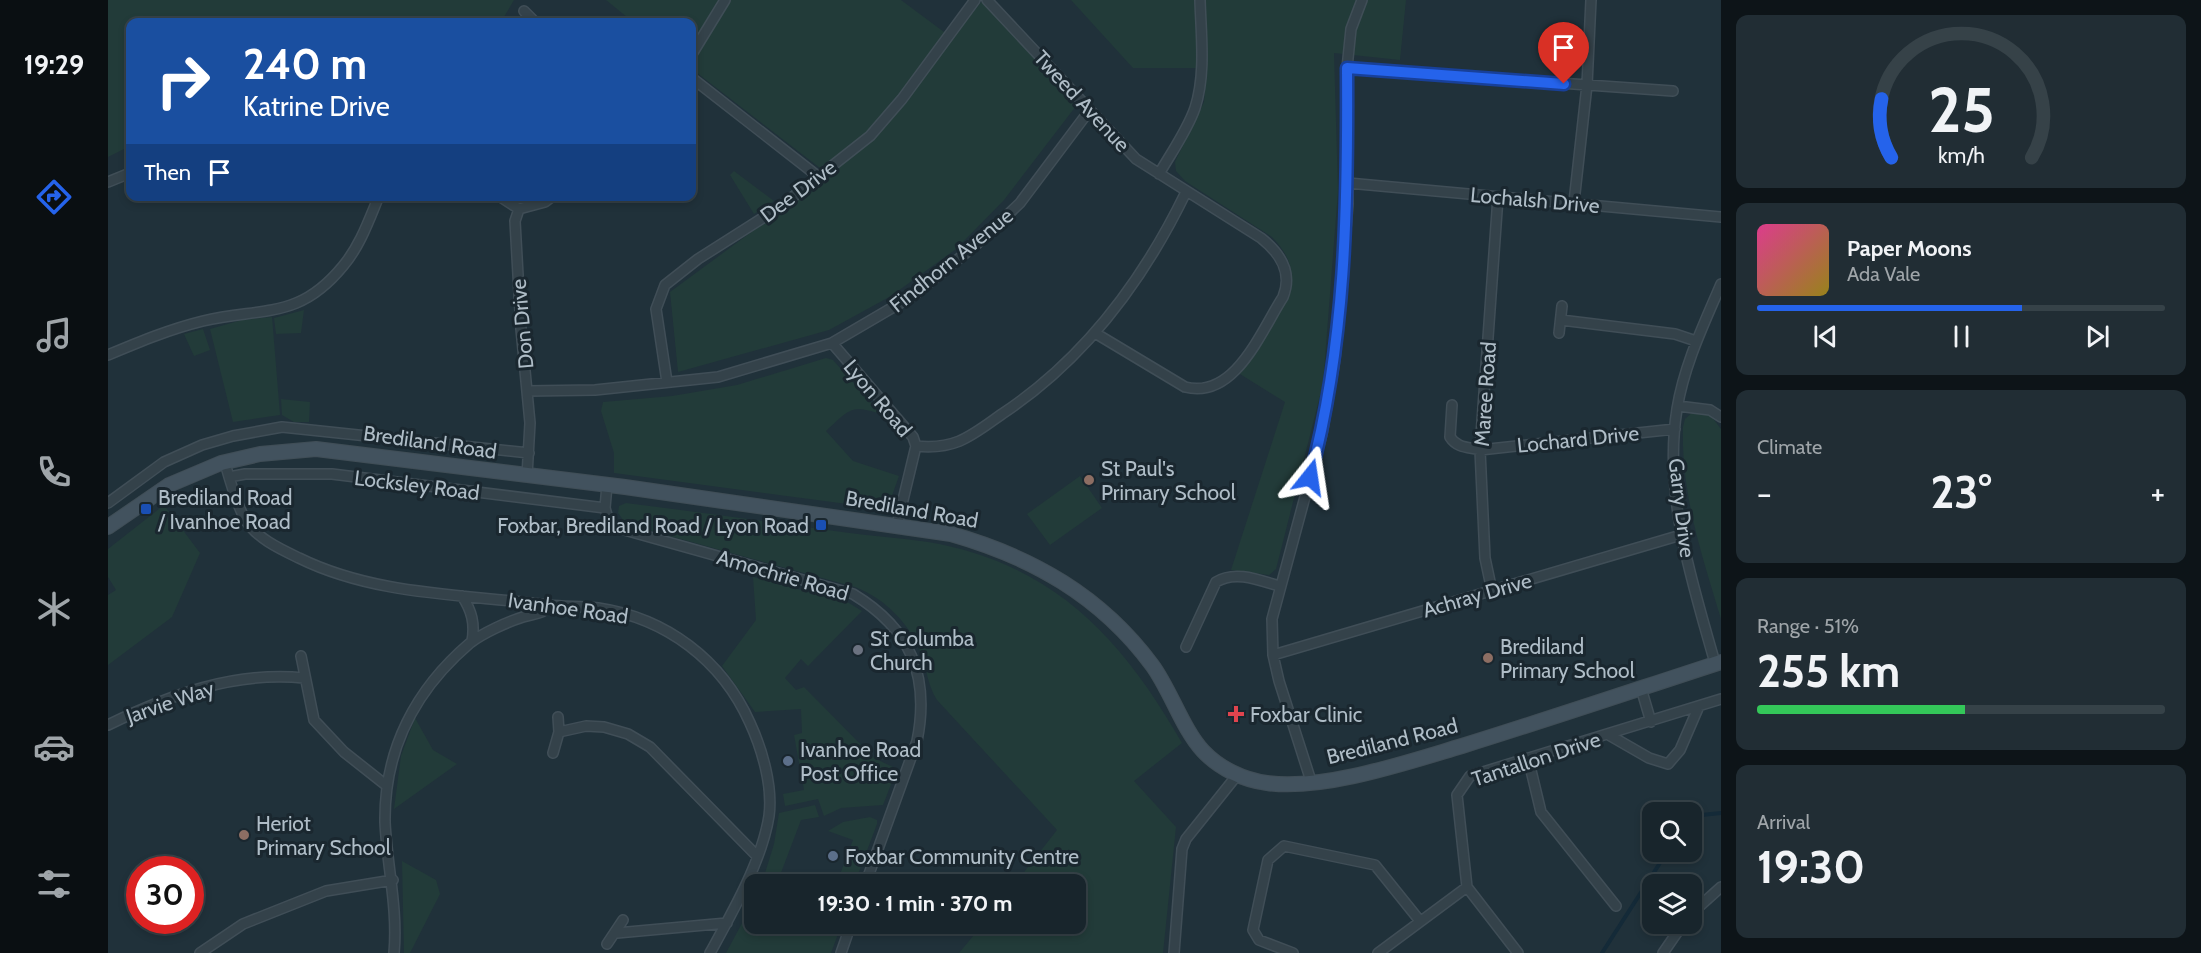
<!DOCTYPE html>
<meta charset="utf-8">
<style>
body{margin:0;font-family:Cabin,sans-serif;background:#212d34;color:#f1f3f6;height:100vh;display:flex;flex-direction:column;font-size:22px;white-space:nowrap}
*{box-sizing:border-box;margin:0}
p{font-size:20px;color:#9fa5a9}
.icon{flex:none;width:33px;height:33px;fill:none;stroke:currentColor;stroke-width:2;stroke-linecap:round;stroke-linejoin:round}
.map{position:relative;flex:1;overflow:hidden}
.sheet{display:flex;flex-direction:column;gap:15px;padding:15px;background:#0d1418;width:480px}
.sheet>*{flex:none}
.banner{position:absolute;left:18px;top:18px;width:570px;height:183px;border-radius:12px;box-shadow:0 3px 9px #0003,0 0 0 2px #364248;background:#1a4fa0;color:#fff;overflow:hidden}
.buttons{position:absolute;left:1534px;top:802px;display:grid;gap:12px}
.buttons a{display:grid;place-items:center;width:60px;height:60px;border-radius:12px;background:#18252c;box-shadow:0 3px 9px #0003,0 0 0 2px #364248;font-size:30px}
.speed{position:absolute;left:18px;top:856px;display:flex;gap:12px;font-size:30px;font-weight:700;text-align:center}
.speed>*{display:grid;place-content:center;width:78px;height:78px;border-radius:50%;background:#18252c;box-shadow:0 3px 9px #0003,0 0 0 2px #364248;line-height:1}
.speed .limit{border:9px solid #d22;background:#fff;color:#111}
.pin{position:absolute;display:grid;place-items:center;width:51px;height:51px;color:#fff;margin:-62px -26px;border-radius:50% 50% 50% 0;rotate:-45deg;box-shadow:0 0 6px #0007}
.pin .icon{rotate:45deg}
.me{position:absolute;width:66px;margin:-33px;rotate:15deg;stroke-linejoin:round;filter:drop-shadow(0 0 4px #0008)}
.turn{display:flex;align-items:center;gap:21px;height:126px;padding:0 18px;font-size:27px}
.turn .icon{width:78px;height:78px;stroke-width:2.5}
.turn b{display:block;font-size:42px;line-height:51px}
.then{display:flex;align-items:center;height:57px;padding:0 18px;background:#0003;gap:12px;font-size:22px}
.big{font-size:45px;font-weight:800;line-height:1.1}
.sheet .card{flex:1;display:flex;flex-direction:column;justify-content:center;gap:9px;min-width:0;padding:0 21px;border-radius:12px;background:#212d34}
.sheet .dial{align-items:center;gap:0}
.dial svg{height:156px;overflow:visible;fill:none;stroke:#364248;stroke-width:7;stroke-linecap:round;text-anchor:middle}
.dial text{fill:#f1f3f6;stroke:none}
.song{display:flex;align-items:center;gap:18px}
.cover{width:72px;height:72px;border-radius:9px;background:linear-gradient(135deg,hsl(330 70% 55%),hsl(50 70% 35%))}
.played{height:6px;border-radius:3px;background:linear-gradient(90deg,#2563eb 65%,#364248 65%)}
.keys{display:flex;justify-content:space-around;direction:ltr}
.heat{display:flex;justify-content:space-between;align-items:center;font-size:33px;direction:ltr}
.charge{height:9px;border-radius:4px;background:linear-gradient(90deg,#34c759 51%,#364248 0)}
.trip{position:absolute;left:636px;top:874px;width:342px;height:60px;border-radius:12px;background:#18252c;box-shadow:0 3px 9px #0003,0 0 0 2px #364248;font-weight:800;line-height:60px;text-align:center}
main{display:flex;flex:1;min-height:0}
.tab-bar{display:flex;flex-direction:column;width:108px;justify-content:space-around;align-items:center;background:#0a0f12;color:#9fa5a9}
.tab-bar .icon{width:42px;height:42px}
.tab-bar .selected{color:#2563eb}
.tab-bar b{font-size:27px;color:#f1f3f6}
.map>svg:first-child{display:block}
.green{fill:#223b39}
.lines{fill:none;stroke-linecap:round;stroke-linejoin:round}
.stream{stroke:#142a38;stroke-width:4}
.street-casing{stroke:#404e57;stroke-width:12}
.secondary-casing{stroke:#404e57;stroke-width:16}
.street{stroke:#34424a;stroke-width:9}
.secondary{stroke:#42525e;stroke-width:14}
.route-casing{stroke:#184099;stroke-width:15}
.route{stroke:#2563eb;stroke-width:10}
.education-dot{fill:#8d6e63;stroke:#1a272f;stroke-width:2}
.transit-dot{fill:#1a4fb4;stroke:#1a272f;stroke-width:2}
.worship-dot{fill:#6b7280;stroke:#1a272f;stroke-width:2}
.health-dot{fill:#e0444e;stroke:#1a272f;stroke-width:2}
.service-dot{fill:#5c6f8a;stroke:#1a272f;stroke-width:2}
.labels{text-anchor:middle;dominant-baseline:central;stroke-width:6;stroke-linejoin:round;paint-order:stroke}
.street-label{font-size:21px;fill:#afbdc7;stroke:#1a272f}
.poi-label{font-size:21px;fill:#afbdc7;stroke:#1a272f;text-anchor:start}
</style>
<main>
<nav class="tab-bar">
<b>19:29</b>
<svg class="icon selected" aria-label="directions" viewBox="0 0 24 24"><path d="M12 3l9 9-9 9-9-9zM9 14v-3h6M13 9l2 2-2 2"/></svg>
<svg class="icon" aria-label="music" viewBox="0 0 24 24"><path d="M9 18V5l10-2v13"/><circle cx="6" cy="18" r="3"/><circle cx="16" cy="16" r="3"/></svg>
<svg class="icon" aria-label="phone" viewBox="0 0 24 24"><path d="M5 4h4l2 5-3 2q2 4 5 5l2-3 5 2v4C11 20 4 13 5 4z"/></svg>
<svg class="icon" aria-label="climate" viewBox="0 0 24 24"><path d="M12 3v18M4 7l16 10M4 17L20 7"/></svg>
<svg class="icon" aria-label="car" viewBox="0 0 24 24"><path d="M5 17H2v-5l4-1 3-4h7l3 4 3 1v5h-3M9 17h6M6 11h13"/><circle cx="7" cy="17" r="2"/><circle cx="17" cy="17" r="2"/></svg>
<svg class="icon" aria-label="filters" viewBox="0 0 24 24"><path d="M4 7h16M4 17h16"/><circle cx="9" cy="7" r="2"/><circle cx="15" cy="17" r="2"/></svg>
</nav>
<div class="map">
<svg width="1613" height="953" viewBox="0 0 1613 953">
<rect width="100%" height="100%" fill="#20313a"/>
<path class="green" d="M 0,0 L 406,0 L 396,17 L 383,22 L 22,22 L 22,146 L 0,157 Z
M 498,0 L 793,0 L 844,38 L 875,0 L 968,106 L 896,200 L 848,249 L 783,296 L 721,330 L 570,372 L 562,292 L 721,175 L 584,69 L 584,22 L 525,22 Z
M 963,0 L 1298,0 L 1292,60 L 1226,53 L 1230,191 L 1215,384 L 1168,569 L 1161,575 L 1123,570 L 1177,402 L 1132,374 C 1142,358 1152,342 1162,325 C 1183,292 1196,270 1164,237 L 1077,181 L 1068,171 L 1067,162 L 1096,102 L 1099,68 L 1025,68 Z
M 626,171 L 666,201 L 646,214 L 622,175 Z
M 196,310 L 193,333 L 168,334 L 166,318 Z
M 164,317 L 172,415 L 125,422 L 102,329 L 134,320 Z
M 95,329 L 102,350 L 86,356 L 76,334 Z
M 718,358 L 725,360 L 773,414 C 742,404 741,410 718,431 L 745,461 L 791,476 L 781,504 L 777,509 L 506,473 L 506,453 L 493,411 L 495,402 L 564,396 L 629,385 Z
M 173,399 L 202,402 L 201,422 L 186,422 L 174,415 Z
M 1586,411 L 1603,416 L 1613,429 L 1613,619 C 1594,555 1573,495 1575,427 L 1577,419 Z
M 972,476 L 994,508 L 942,545 L 919,514 Z
M 518,503 C 590,512 662,522 734,532 C 763,536 792,538 820,542 C 945,563 1014,638 1074,743 L 1026,781 L 1068,827 L 1055,953 L 851,953 L 875,924 L 968,924 L 968,885 L 906,885 L 949,830 L 829,700 C 820,686 819,671 814,656 C 804,626 777,598 747,587 L 518,524 L 510,513 L 511,506 Z
M 56,505 L 92,553 L 64,617 L 0,665 L 0,595 L 8,590 L 0,577 L 0,549 Z
M 645,577 L 741,603 L 754,611 L 700,666 L 693,659 L 677,678 L 688,690 L 696,687 L 766,758 L 789,769 L 775,805 L 733,808 L 716,816 L 710,799 L 677,806 L 675,794 L 696,790 L 686,735 L 694,733 L 693,709 L 647,712 L 614,666 L 648,620 Z
M 307,718 L 325,750 L 349,764 L 286,809 L 293,756 Z
M 707,805 L 711,817 L 693,820 L 671,878 L 657,873 L 666,844 L 671,813 Z
M 762,817 L 769,820 L 769,824 L 746,885 L 728,885 L 745,840 L 720,831 L 735,822 Z
M 294,861 L 328,880 L 332,894 L 302,953 L 296,953 Z
M 641,910 L 646,913 L 646,924 L 726,924 L 733,926 L 723,953 L 618,953 Z"/>
<g class="lines">
<path class="stream" d="M 1584,816 L 1613,813
M 1494,953 L 1559,852"/>
<g class="street-casing">
<path id="street" d="M 879,0 L 1028,159 L 1153,238 C 1172,253 1185,272 1175,297 C 1153,331 1127,400 1077,387 L 987,333
M 416,11 L 427,22
M 584,54 L 617,0
M 1239,68 L 1565,91
M 584,78 L 712,178
M 1051,174 C 1063,153 1079,131 1087,108 C 1098,74 1093,35 1092,0
M 0,182 L 22,173
M 1240,183 L 1613,217
M 391,196 L 411,209
M 1466,202 L 1479,85 L 1483,0
M 1453,320 L 1567,334 L 1588,341
M 1451,333 L 1454,306
M 724,343 L 805,437 L 808,446 L 789,525
M 0,355 C 31,342 62,329 95,321 C 155,307 191,320 235,266 C 252,246 261,220 271,196
M 559,382 L 548,309 L 557,285 L 590,259 L 672,207 L 762,136 L 794,99 L 867,0
M 420,391 L 487,390 L 610,377 L 724,343 L 806,295 L 870,243 L 912,203 L 981,111
M 1344,405 L 1342,437 C 1349,448 1360,447 1372,450 L 1567,429
M 1570,406 L 1602,410 L 1613,417
M 808,446 C 848,450 863,436 894,414 C 977,359 1035,281 1078,192
M 117,463 C 122,481 128,503 137,519 C 148,538 172,549 191,558 C 268,596 357,594 440,605 C 456,607 473,606 490,608 C 558,618 614,660 642,723 C 654,749 665,786 661,816 C 654,861 624,913 602,953
M 419,476 L 422,423 L 413,329 L 407,221 L 411,209 L 437,202 L 445,196
M 121,477 L 137,474 L 224,474 L 497,508
M 499,485 L 497,508 L 501,522 L 513,529 L 745,594 C 803,629 822,676 809,741 L 757,885
M 0,503 L 56,462 L 94,445 L 125,436 L 174,427 L 421,453
M 1384,591 L 1377,558 L 1372,450 L 1390,197
M 354,596 C 364,611 367,624 364,641
M 1078,647 L 1108,582 C 1127,570 1151,580 1171,586
M 1165,655 L 1573,535
M 193,656 L 206,720 L 236,752 L 279,786
M 1607,663 C 1584,581 1555,495 1569,409 C 1576,365 1596,324 1613,284
M 1533,688 L 1543,722
M 0,725 C 61,695 127,671 196,678
M 451,732 L 478,726 L 496,727 L 520,734 L 542,747 L 649,856
M 1501,735 L 1541,758 L 1560,764 L 1572,750 L 1591,706
M 445,753 L 451,732 L 450,717
M 1420,758 L 1433,812 L 1508,906
M 1203,781 L 1171,681 L 1165,655 L 1164,619 L 1214,434 L 1227,359 L 1240,204 L 1239,68 L 1243,29 L 1254,0
M 1584,913 L 1613,887
M 509,933 L 619,923
M 499,944 L 515,920
M 92,953 L 135,924 L 218,891 L 285,880
M 286,953 C 290,908 279,866 277,822 C 276,749 308,689 362,643 C 375,633 399,622 415,617 C 427,613 434,615 443,605
M 733,953 L 743,924
M 1066,953 L 1074,849 L 1078,839 L 1130,774
M 1185,953 L 1151,940 L 1145,930 L 1160,860 L 1176,846 L 1267,865 L 1312,921
M 1270,953 L 1359,887
M 1410,953 L 1359,887 L 1349,795 L 1362,776 L 1613,699
M 1555,953 L 1575,924"/>
</g>
<g class="secondary-casing">
<path id="secondary" d="M 0,527 L 61,485 L 113,463 L 152,454 L 208,449 L 517,487 L 843,534 C 924,557 993,596 1044,665 C 1062,689 1075,730 1095,751 C 1111,768 1135,780 1159,783 C 1215,791 1300,762 1354,746 C 1441,719 1527,690 1613,662"/>
</g>
<use href="#street" class="street"/>
<use href="#secondary" class="secondary"/>
</g>
<g class="lines">
<g class="route-casing">
<path id="route" d="M 1202,477 C 1238,343 1240,206 1239,68 L 1456,84"/>
</g>
<use href="#route" class="route"/>
</g>
<g class="education-dot">
<circle cx="981" cy="480" r="6"/>
<circle cx="1380" cy="658" r="6"/>
<circle cx="136" cy="835" r="6"/>
</g>
<g class="transit-dot">
<rect x="32" y="503" width="12" height="12" rx="3"/>
<rect x="707" y="519" width="12" height="12" rx="3"/>
</g>
<circle class="worship-dot" cx="750" cy="650" r="6"/>
<path class="health-dot" d="M1125 705h6v6h6v6h-6v6h-6v-6h-6v-6h6z"/>
<g class="service-dot">
<circle cx="680" cy="761" r="6"/>
<circle cx="725" cy="856" r="6"/>
</g>
<g class="labels">
<g class="street-label">
<text transform="translate(974 101) rotate(47)">Tweed Avenue</text>
<text transform="translate(690 191) rotate(-37)">Dee Drive</text>
<text transform="translate(1427 200) rotate(5)">Lochalsh Drive</text>
<text transform="translate(843 260) rotate(-39)">Findhorn Avenue</text>
<text transform="translate(414 324) rotate(-95)">Don Drive</text>
<text transform="translate(1377 394) rotate(-86)">Maree Road</text>
<text transform="translate(770 398) rotate(50)">Lyon Road</text>
<text transform="translate(1470 439) rotate(-6)">Lochard Drive</text>
<text transform="translate(322 442) rotate(8)">Brediland Road</text>
<text transform="translate(309 485) rotate(7)">Locksley Road</text>
<text transform="translate(1574 508) rotate(83)">Garry Drive</text>
<text transform="translate(804 509) rotate(10)">Brediland Road</text>
<text transform="translate(675 575) rotate(16)">Amochrie Road</text>
<text transform="translate(1369 595) rotate(-16)">Achray Drive</text>
<text transform="translate(460 608) rotate(8)">Ivanhoe Road</text>
<text transform="translate(62 702) rotate(-19)">Jarvie Way</text>
<text transform="translate(1284 741) rotate(-14)">Brediland Road</text>
<text transform="translate(1428 759) rotate(-18)">Tantallon Drive</text>
</g>
<g class="poi-label">
<text x="993" y="468">St Paul's<tspan x="993" dy="24">Primary School</tspan></text>
<text x="50" y="497">Brediland Road<tspan x="50" dy="24">/ Ivanhoe Road</tspan></text>
<text x="701" y="525" text-anchor="end">Foxbar, Brediland Road / Lyon Road</text>
<text x="762" y="638">St Columba<tspan x="762" dy="24">Church</tspan></text>
<text x="1392" y="646">Brediland<tspan x="1392" dy="24">Primary School</tspan></text>
<text x="1142" y="714">Foxbar Clinic</text>
<text x="692" y="749">Ivanhoe Road<tspan x="692" dy="24">Post Office</tspan></text>
<text x="148" y="823">Heriot<tspan x="148" dy="24">Primary School</tspan></text>
<text x="737" y="856">Foxbar Community Centre</text>
</g>
</g>
</svg>
<div class="buttons">
<a><svg class="icon" aria-label="search" viewBox="0 0 24 24"><circle cx="10" cy="10" r="6"/><path d="M15 15l6 6"/></svg></a>
<a><svg class="icon" aria-label="layers" viewBox="0 0 24 24"><path d="M12 4l9 5-9 5-9-5zM3 14l9 5 9-5"/></svg></a>
</div>
<div class="speed"><div class="limit">30</div></div>
<div class="pin" style="left:1456px;top:84px;background:#d93025"><svg class="icon" aria-label="arrive" viewBox="0 0 24 24"><path d="M6 21V4h12l-3 4 3 4H6"/></svg></div>
<svg class="me" style="left:1202px;top:477px" viewBox="-20 -20 40 40"><path d="M0-17L14 15 0 8-14 15z" fill="#2563eb" stroke="#fff" stroke-width="4"/></svg>
<div class="trip">19:30 · 1 min · 370 m</div>
<div class="banner">
<div class="turn"><svg class="icon" aria-label="right" viewBox="0 0 24 24"><path d="M7 20v-9h11M14 6l5 5-5 5"/></svg><div><b>240 m</b>Katrine Drive</div></div>
<div class="then">Then<svg class="icon" aria-label="arrive" viewBox="0 0 24 24"><path d="M6 21V4h12l-3 4 3 4H6"/></svg></div>
</div>
</div>
<section class="sheet">
<div class="card dial"><svg viewBox="0 0 100 80">
<path d="M14 69A42 42 0 1 1 86 69"/>
<path d="M14 69A42 42 0 0 1 9 39" stroke="#2563eb"/>
<text x="50" y="56" font-size="32" font-weight="700">25</text>
<text x="50" y="72" font-size="11">km/h</text>
</svg></div>
<div class="card">
<div class="song"><i class="cover"></i><div><b>Paper Moons</b><p>Ada Vale</p></div></div>
<div class="played"></div>
<div class="keys"><svg class="icon" aria-label="previous" viewBox="0 0 24 24"><path d="M18 5L8 12l10 7zM5 5v14"/></svg><svg class="icon" aria-label="pause" viewBox="0 0 24 24"><path d="M8 5v14M16 5v14"/></svg><svg class="icon" aria-label="next" viewBox="0 0 24 24"><path d="M6 5l10 7-10 7zM19 5v14"/></svg></div>
</div>
<div class="card"><p>Climate</p>
<div class="heat"><a>−</a><b class="big">23°</b><a>+</a></div>
</div>
<div class="card"><p>Range · 51%</p><b class="big">255 km</b><div class="charge"></div></div>
<div class="card"><p>Arrival</p><b class="big">19:30</b></div>
</section>
</main>
